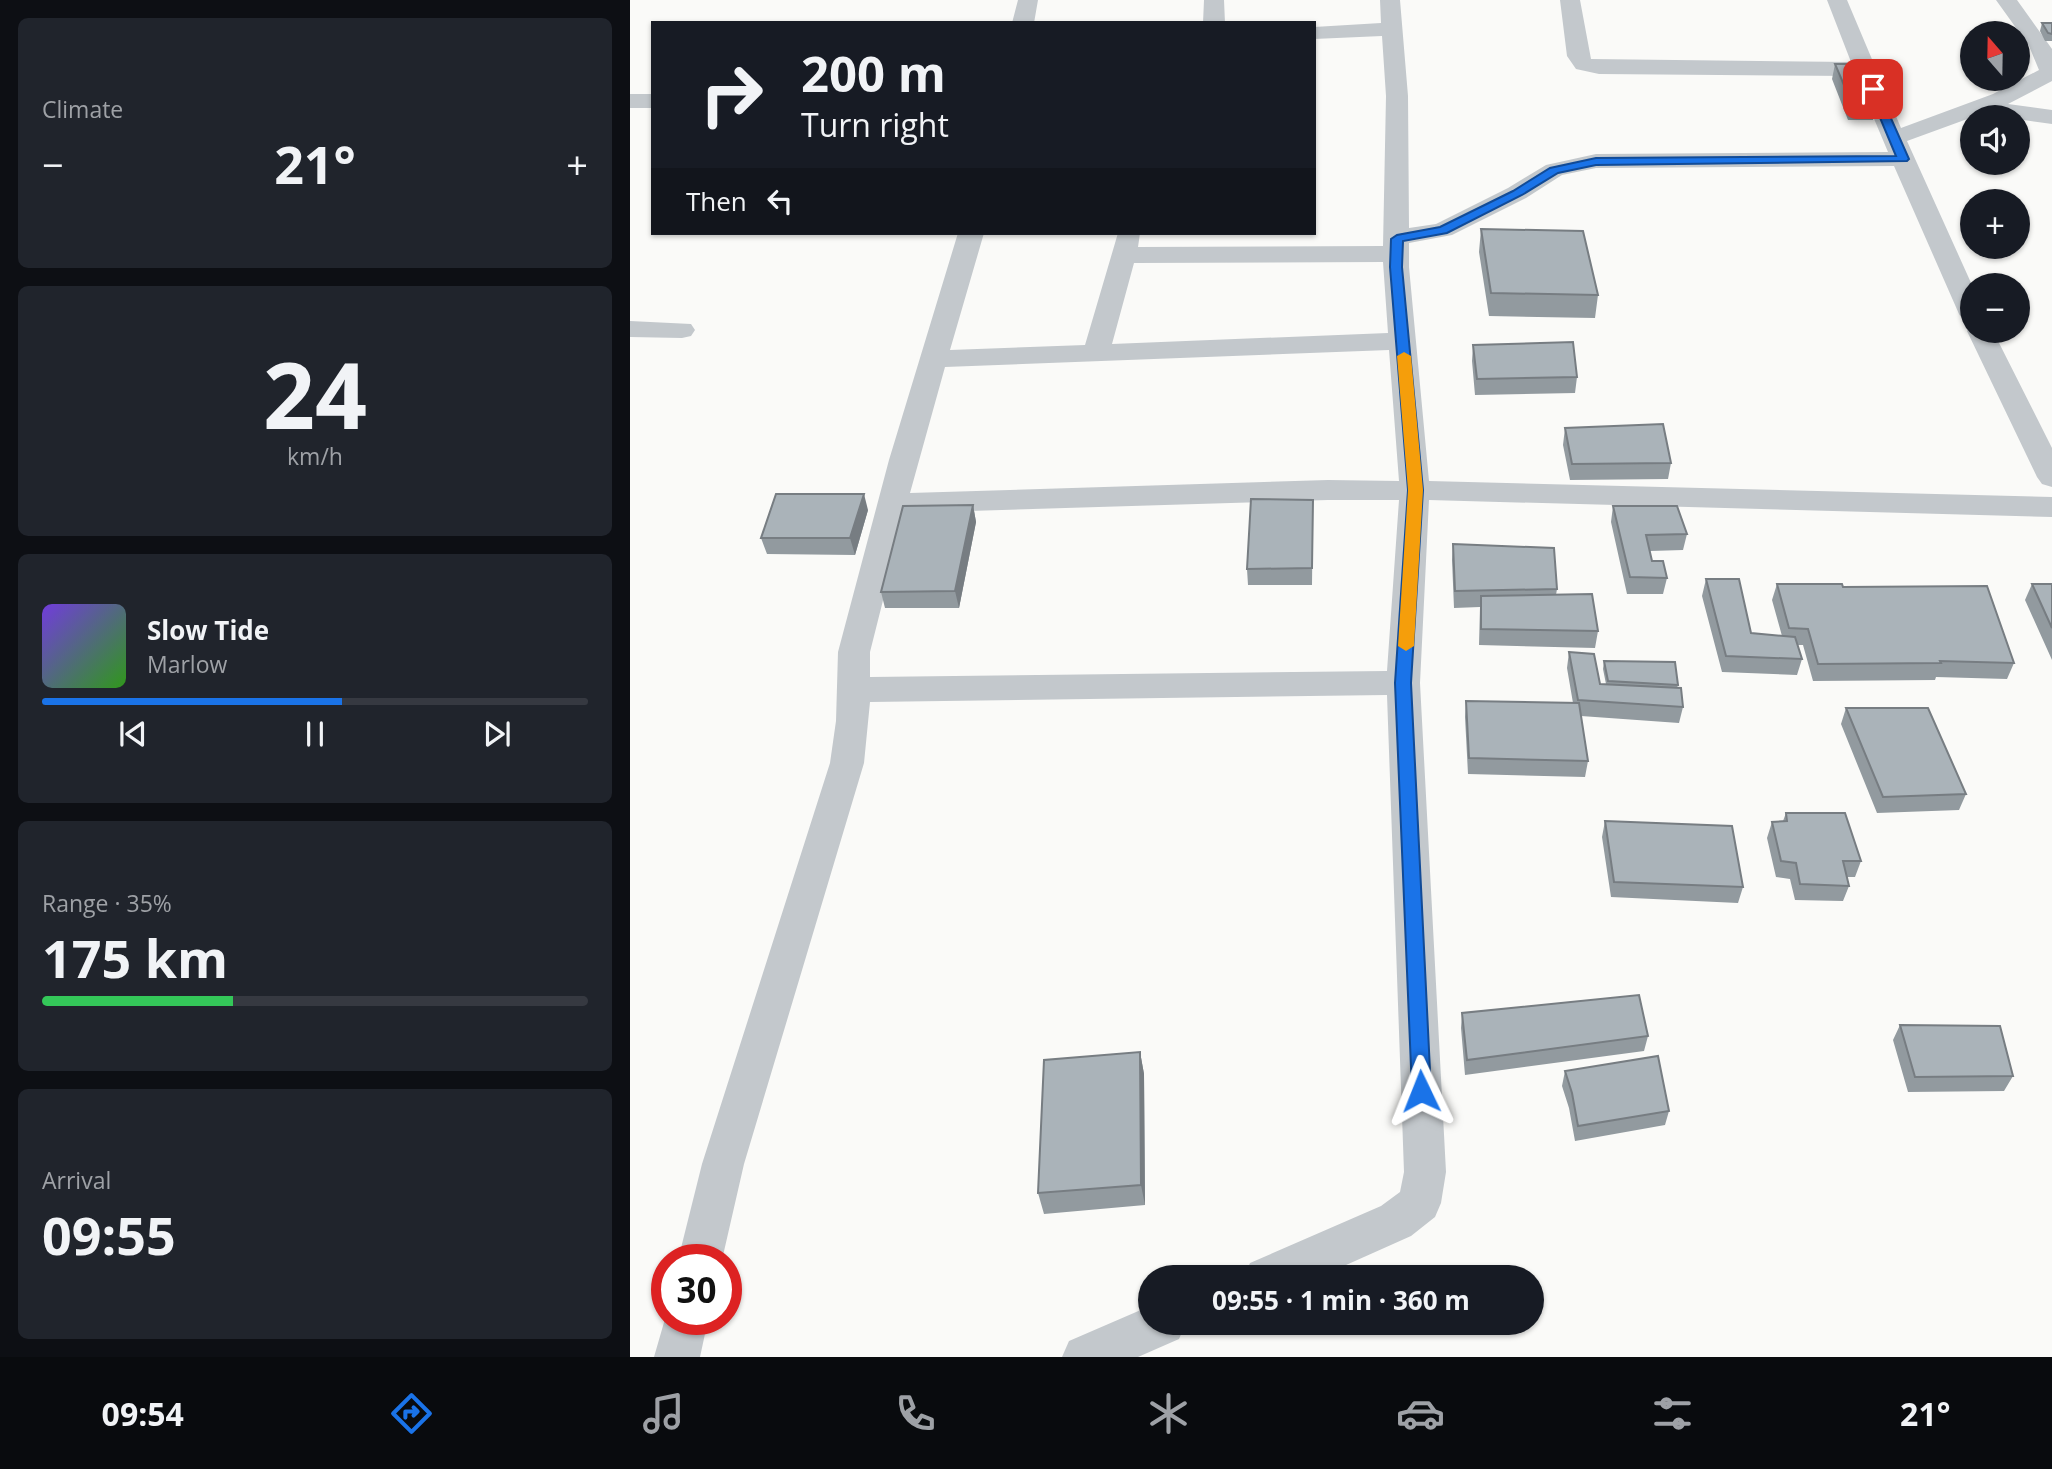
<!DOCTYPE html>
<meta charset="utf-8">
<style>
body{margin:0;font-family:"Open Sans",sans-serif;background:#20242c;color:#f1f3f6;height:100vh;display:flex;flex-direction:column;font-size:26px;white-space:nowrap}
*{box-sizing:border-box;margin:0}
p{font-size:23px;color:#9ea1a6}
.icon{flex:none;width:38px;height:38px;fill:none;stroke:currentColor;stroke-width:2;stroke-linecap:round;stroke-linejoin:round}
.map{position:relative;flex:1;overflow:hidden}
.panel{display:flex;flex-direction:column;gap:18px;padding:18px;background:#0d0f14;width:630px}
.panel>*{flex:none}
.hud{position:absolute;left:21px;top:21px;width:665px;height:214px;border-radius:0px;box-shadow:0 2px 5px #0004;background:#171b24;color:#f1f3f6;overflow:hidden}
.needle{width:46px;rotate:340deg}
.tools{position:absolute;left:1330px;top:21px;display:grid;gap:14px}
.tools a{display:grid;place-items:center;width:70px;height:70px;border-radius:50%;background:#171b24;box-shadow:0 2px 5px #0004;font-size:35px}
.speed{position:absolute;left:21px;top:1244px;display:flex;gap:14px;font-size:35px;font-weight:700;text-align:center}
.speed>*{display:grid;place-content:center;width:91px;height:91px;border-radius:50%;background:#171b24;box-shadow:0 2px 5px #0004;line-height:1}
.speed .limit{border:10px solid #d22;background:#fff;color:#111}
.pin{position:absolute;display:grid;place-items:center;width:60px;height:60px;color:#fff;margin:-30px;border-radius:14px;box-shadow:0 4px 10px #0006}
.me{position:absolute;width:77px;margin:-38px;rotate:358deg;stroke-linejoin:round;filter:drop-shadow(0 0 5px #0008)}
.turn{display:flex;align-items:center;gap:24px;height:147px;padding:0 35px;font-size:32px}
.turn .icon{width:91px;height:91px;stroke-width:2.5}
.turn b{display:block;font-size:49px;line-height:60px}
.then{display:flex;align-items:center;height:66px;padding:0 35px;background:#0003;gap:14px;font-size:26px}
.big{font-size:52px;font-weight:700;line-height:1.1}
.panel .card{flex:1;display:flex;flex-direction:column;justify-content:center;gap:10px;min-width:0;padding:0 24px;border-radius:10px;background:#20242c}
.panel .dial{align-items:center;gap:0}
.dial b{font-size:91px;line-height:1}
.song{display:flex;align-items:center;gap:21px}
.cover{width:84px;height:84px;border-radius:10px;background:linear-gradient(135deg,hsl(260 70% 55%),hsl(110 70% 35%))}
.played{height:7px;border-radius:4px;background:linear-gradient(90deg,#1a73e8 55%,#363941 55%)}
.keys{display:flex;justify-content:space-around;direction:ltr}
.heat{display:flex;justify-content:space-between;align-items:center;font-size:38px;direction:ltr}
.charge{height:10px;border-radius:5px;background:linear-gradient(90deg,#34c759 35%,#363941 0)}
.trip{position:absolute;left:508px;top:1265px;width:406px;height:70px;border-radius:35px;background:#171b24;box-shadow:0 2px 5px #0004;font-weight:700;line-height:70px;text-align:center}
.menu{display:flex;height:112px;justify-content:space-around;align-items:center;background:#090b0e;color:#9ea1a6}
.menu .icon{width:49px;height:49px}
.menu .active{color:#1a73e8}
.menu b{font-size:32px;color:#f1f3f6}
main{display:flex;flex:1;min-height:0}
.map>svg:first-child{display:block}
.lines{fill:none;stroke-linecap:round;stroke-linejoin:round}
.minor{fill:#c3c8cc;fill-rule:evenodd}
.wall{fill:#929a9f}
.shaded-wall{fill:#777d82}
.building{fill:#aab3b9;stroke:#777d82;stroke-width:2}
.route{fill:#1a73e8;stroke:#114b97;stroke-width:2}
.slow{fill:#f59e0b}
</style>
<main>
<section class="panel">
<div class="card"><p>Climate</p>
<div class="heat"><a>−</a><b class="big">21°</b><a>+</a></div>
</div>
<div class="card dial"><b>24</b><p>km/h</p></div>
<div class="card">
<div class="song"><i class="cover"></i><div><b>Slow Tide</b><p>Marlow</p></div></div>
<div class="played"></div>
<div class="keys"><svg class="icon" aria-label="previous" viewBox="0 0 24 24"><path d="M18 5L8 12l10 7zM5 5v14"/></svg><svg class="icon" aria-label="pause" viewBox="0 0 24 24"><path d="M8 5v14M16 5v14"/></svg><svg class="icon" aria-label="next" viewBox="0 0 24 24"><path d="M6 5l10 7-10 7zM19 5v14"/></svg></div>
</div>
<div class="card"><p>Range · 35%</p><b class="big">175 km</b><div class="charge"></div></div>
<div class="card"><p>Arrival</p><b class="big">09:55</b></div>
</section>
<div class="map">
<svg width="1422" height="1357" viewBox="0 0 1422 1357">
<rect width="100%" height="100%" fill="#fafaf8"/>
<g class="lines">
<path class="minor" d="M 388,0 L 408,0 L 404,23 L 382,23 Z
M 574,0 L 594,0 L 595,23 L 573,23 Z
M 750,0 L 770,0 L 778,96 L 779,228 L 806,224 L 878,188 L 916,165 L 966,154 L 1258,152 L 1226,76 L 969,74 L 946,69 L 937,56 L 930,0 L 950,0 L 961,59 L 1221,62 L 1197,0 L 1217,0 L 1271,128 L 1363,94 L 1409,70 L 1399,46 L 1366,0 L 1387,0 L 1422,49 L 1422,81 L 1378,104 L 1422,110 L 1422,124 L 1351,114 L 1277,141 L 1342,285 L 1342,322 L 1333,320 L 1329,314 L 1264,166 L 966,168 L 932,175 L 896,198 L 822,235 L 779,243 L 779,267 L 799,481 L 1422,497 L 1422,517 L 799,500 L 790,683 L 816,1172 L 811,1203 L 805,1217 L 781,1236 L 687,1278 L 614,1278 L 620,1263 L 751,1206 L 770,1192 L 774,1172 L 757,695 L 240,702 L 234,763 L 114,1164 L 92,1260 L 48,1260 L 72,1164 L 200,763 L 206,721 L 208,652 L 259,460 L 328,233 L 354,233 L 320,350 L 455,345 L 488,233 L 510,233 L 508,247 L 753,246 L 756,96 L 752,36 L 684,39 L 684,27 L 751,23 ZM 753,262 L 758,333 L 482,344 L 504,263 ZM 759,350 L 769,481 L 698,480 L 280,493 L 315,367 ZM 698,500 L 769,500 L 757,671 L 240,677 L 240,652 L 275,513 Z
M 0,94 L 23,94 L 23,108 L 0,108 Z
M 0,321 L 61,324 L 65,330 L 61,336 L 52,338 L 0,337 Z
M 1341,325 L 1342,331 L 1363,331 L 1422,448 L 1422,487 L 1412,484 L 1407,477 L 1337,331 Z
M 520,1306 L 520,1323 L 556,1323 L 549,1339 L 508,1357 L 432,1357 L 439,1341 Z
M 37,1312 L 37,1320 L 78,1320 L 70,1357 L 24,1357 Z"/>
</g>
<path class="wall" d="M 1412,23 L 1422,23 L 1422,41 L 1415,41 L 1410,31 Z
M 1205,64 L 1247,104 L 1243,120 L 1218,120 L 1202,79 Z
M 851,229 L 968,295 L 965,318 L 859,316 L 849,252 Z
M 843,345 L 947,377 L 945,393 L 845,395 L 842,361 Z
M 935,428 L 1041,463 L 1038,479 L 940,480 L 933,445 Z
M 683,500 L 682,585 L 618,585 L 617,569 Z
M 343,505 L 346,522 L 329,608 L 255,608 L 251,592 Z
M 983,506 L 1057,534 L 1053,550 L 1020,551 L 1022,561 L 1037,578 L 1033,594 L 997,594 L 981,522 Z
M 238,510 L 225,555 L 137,554 L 131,538 Z
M 823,544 L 927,589 L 926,595 L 968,631 L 965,648 L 849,645 L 850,607 L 824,608 L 822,560 Z
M 1076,579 L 1121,633 L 1152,636 L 1142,600 L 1147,584 L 1213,587 L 1384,663 L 1377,679 L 1306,677 L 1305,680 L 1183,681 L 1173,645 L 1168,645 L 1172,659 L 1167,675 L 1092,672 L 1072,596 Z
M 1402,584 L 1422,584 L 1422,660 L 1395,600 Z
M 939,652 L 970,684 L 976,684 L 973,669 L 974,661 L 1048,685 L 1047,688 L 1053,707 L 1049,723 L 951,716 L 958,761 L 955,777 L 838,774 L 835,717 L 836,701 L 943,703 L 937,668 Z
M 1216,708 L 1336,794 L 1329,810 L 1247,813 L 1211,724 Z
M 1156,813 L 1231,861 L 1225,877 L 1217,877 L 1219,886 L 1213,901 L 1165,900 L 1160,879 L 1146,877 L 1137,838 L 1142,822 L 1153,821 Z
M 975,821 L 1113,887 L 1108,903 L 981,897 L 972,837 Z
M 832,1013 L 1018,1036 L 1014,1051 L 835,1075 L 831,1028 Z
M 1270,1025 L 1383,1076 L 1374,1091 L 1278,1092 L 1263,1040 Z
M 510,1052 L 514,1074 L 515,1205 L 414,1214 L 408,1193 Z
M 935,1071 L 1039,1111 L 1035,1125 L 945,1141 L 939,1108 L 932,1086 Z"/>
<path class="shaded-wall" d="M 234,494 L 238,510 L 225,555 L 220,538 Z
M 343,505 L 346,522 L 329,608 L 325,591 Z
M 510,1052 L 514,1074 L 515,1205 L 511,1185 Z"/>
<path class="building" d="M 1412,23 L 1422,23 L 1422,34 L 1418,33 Z
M 1205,64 L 1229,64 L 1247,104 L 1222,104 Z
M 851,229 L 953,231 L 968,295 L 861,293 Z
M 943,342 L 947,377 L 847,379 L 843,345 Z
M 1033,424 L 1041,463 L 942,464 L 935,428 Z
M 146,494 L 234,494 L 220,538 L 131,538 Z
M 621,499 L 683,500 L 682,568 L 617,569 Z
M 343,505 L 325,591 L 251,592 L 273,506 Z
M 983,506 L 1047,506 L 1057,534 L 1016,535 L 1022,561 L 1033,561 L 1037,578 L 1000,577 Z
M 823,544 L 924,548 L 927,589 L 825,591 Z
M 1076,579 L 1109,579 L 1121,633 L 1165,637 L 1172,659 L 1096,656 Z
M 1147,584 L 1212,584 L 1213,587 L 1357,586 L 1384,663 L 1310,661 L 1311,663 L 1188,664 L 1178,629 L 1159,628 Z
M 1402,584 L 1422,584 L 1422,628 Z
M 962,594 L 968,631 L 851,629 L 851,596 Z
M 939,652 L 964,654 L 970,684 L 1051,688 L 1053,707 L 948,700 Z
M 974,661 L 1045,662 L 1048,685 L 978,681 Z
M 836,701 L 949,703 L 958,761 L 839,758 Z
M 1216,708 L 1298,708 L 1336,794 L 1253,797 Z
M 1156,813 L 1215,813 L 1231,861 L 1213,861 L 1219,886 L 1170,884 L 1166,863 L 1151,861 L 1142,822 L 1157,821 Z
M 975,821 L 1102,826 L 1113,887 L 984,882 Z
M 1009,995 L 1018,1036 L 837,1060 L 832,1013 Z
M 1270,1025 L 1370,1026 L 1383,1076 L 1285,1077 Z
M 510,1052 L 511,1185 L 408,1193 L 414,1060 Z
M 1028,1056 L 1039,1111 L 948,1126 L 942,1093 L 935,1071 Z"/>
<path class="route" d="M 1243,86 L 1248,89 L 1279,159 L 1277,161 L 966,165 L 928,173 L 892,195 L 817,233 L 773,241 L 772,267 L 793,490 L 781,683 L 801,1091 L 798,1097 L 791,1099 L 784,1097 L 782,1091 L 765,683 L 778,490 L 760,267 L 761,239 L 767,235 L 810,227 L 883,191 L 920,168 L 966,158 L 1266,156 L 1238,89 Z"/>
<path class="slow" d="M 774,352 L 781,356 L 793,490 L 784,646 L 776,651 L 768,646 L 778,490 L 767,356 Z"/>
</svg>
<div class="tools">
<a><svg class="needle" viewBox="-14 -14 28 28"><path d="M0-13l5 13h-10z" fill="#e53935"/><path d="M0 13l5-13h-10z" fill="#9ea1a6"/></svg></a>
<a><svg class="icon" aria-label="sound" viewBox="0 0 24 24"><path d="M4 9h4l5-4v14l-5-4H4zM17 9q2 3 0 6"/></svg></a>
<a>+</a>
<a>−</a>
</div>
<div class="speed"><div class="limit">30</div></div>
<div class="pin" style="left:1243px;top:89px;background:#d93025"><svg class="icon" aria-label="arrive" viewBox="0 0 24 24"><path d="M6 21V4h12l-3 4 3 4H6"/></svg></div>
<svg class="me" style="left:791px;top:1091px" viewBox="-20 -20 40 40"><path d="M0-17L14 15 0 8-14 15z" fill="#1a73e8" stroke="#fff" stroke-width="4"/></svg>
<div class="trip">09:55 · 1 min · 360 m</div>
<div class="hud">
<div class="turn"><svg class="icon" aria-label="right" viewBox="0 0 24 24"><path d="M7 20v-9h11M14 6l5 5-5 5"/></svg><div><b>200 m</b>Turn right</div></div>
<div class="then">Then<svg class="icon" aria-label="left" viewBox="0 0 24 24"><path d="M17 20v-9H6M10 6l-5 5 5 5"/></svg></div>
</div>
</div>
</main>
<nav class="menu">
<b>09:54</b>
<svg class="icon active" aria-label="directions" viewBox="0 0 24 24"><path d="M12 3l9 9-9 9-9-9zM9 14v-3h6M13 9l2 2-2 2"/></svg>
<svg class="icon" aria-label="music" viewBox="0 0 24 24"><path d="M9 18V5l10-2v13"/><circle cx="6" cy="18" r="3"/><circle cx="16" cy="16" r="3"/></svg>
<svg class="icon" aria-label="phone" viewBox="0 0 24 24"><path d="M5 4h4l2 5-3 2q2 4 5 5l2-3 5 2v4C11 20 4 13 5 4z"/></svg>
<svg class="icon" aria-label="climate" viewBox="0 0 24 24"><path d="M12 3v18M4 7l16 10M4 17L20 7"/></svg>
<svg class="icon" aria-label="car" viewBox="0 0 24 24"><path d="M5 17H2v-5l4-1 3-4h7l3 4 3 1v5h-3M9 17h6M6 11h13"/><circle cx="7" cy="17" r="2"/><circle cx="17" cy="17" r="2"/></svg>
<svg class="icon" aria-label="filters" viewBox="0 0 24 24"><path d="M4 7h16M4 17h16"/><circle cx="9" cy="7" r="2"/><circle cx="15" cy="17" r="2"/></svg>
<b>21°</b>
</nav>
